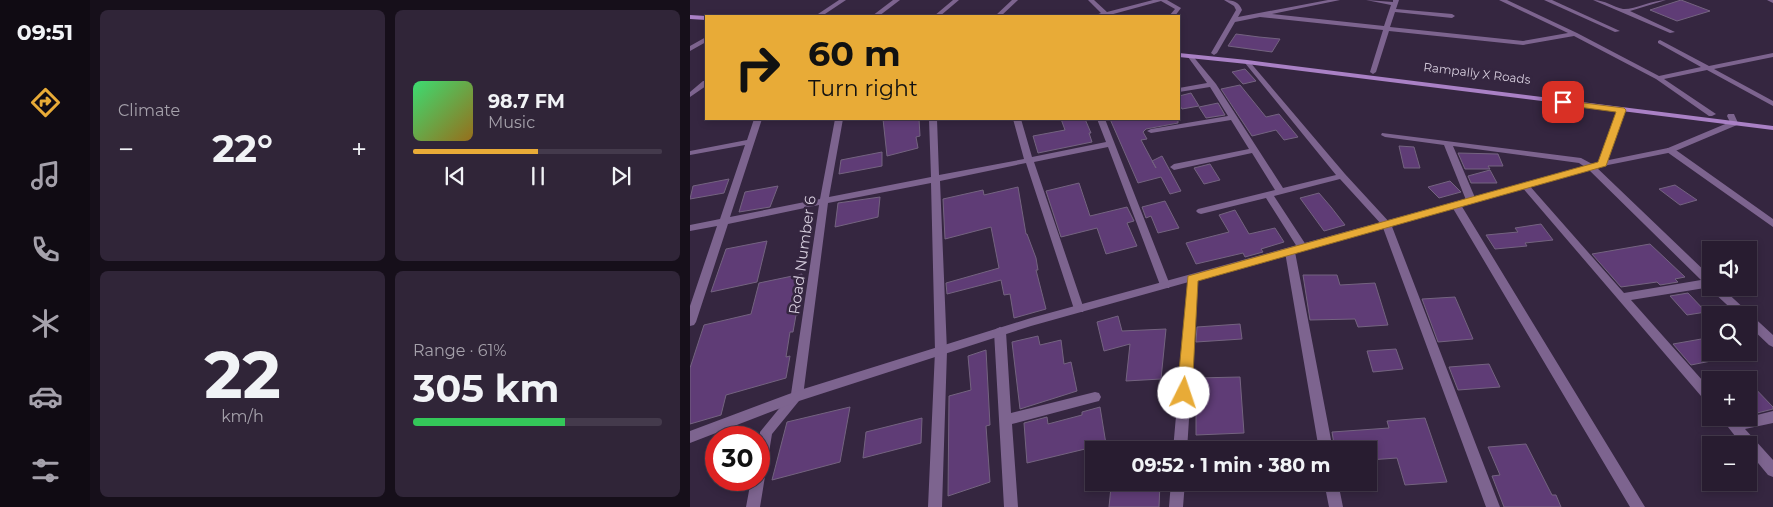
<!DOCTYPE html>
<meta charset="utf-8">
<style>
body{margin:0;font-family:Montserrat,sans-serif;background:#302538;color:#f1f3f6;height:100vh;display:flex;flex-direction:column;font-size:19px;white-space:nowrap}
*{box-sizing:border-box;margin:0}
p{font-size:16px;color:#a5a1ab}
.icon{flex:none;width:28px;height:28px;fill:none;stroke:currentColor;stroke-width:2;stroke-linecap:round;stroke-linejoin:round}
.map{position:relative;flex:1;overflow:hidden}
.sheet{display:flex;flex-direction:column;gap:10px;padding:10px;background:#160f1a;width:600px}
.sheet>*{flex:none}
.top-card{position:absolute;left:15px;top:15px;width:475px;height:105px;border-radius:0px;box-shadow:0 2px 8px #0003,0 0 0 1px #443a4c;background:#e8ab37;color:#111;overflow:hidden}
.fabs{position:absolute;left:1012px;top:241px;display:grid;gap:10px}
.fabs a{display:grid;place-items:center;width:55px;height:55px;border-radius:0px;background:#281c30;box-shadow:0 2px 8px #0003,0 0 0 1px #443a4c;font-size:25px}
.speed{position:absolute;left:15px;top:426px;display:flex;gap:10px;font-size:25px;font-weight:700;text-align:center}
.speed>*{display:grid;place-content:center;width:65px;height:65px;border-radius:50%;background:#281c30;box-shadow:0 2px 8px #0003,0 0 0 1px #443a4c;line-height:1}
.speed .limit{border:8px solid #d22;background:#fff;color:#111}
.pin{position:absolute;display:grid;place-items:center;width:42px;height:42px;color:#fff;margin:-21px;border-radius:10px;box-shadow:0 2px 8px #0006}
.me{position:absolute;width:55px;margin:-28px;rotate:4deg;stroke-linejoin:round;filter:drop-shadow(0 0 4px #0008)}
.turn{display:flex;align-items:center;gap:18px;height:105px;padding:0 20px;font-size:22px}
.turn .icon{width:65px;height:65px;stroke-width:2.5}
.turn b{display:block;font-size:35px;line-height:42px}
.big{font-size:38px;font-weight:700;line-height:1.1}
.sheet .card{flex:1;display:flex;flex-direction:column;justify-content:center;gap:8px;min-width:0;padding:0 18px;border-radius:8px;background:#302538}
.sheet .dial{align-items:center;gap:0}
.dial b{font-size:65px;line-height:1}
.song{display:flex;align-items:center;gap:15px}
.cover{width:60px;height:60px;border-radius:8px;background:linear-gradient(135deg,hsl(140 70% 55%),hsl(40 70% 35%))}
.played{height:5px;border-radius:2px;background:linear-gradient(90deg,#e8ab37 50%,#443a4c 50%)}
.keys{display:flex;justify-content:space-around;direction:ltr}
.heat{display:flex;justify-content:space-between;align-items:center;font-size:28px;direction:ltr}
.charge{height:8px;border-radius:4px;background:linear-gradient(90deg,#34c759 61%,#443a4c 0)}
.sheet .tiles{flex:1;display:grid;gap:10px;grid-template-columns:repeat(2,1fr)}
.trip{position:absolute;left:395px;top:441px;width:292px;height:50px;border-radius:0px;background:#281c30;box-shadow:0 2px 8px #0003,0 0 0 1px #443a4c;font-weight:700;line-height:50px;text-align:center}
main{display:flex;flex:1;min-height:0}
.menu{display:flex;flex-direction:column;width:90px;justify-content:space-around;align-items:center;background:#100b13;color:#a5a1ab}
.menu .icon{width:35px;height:35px}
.menu .selected{color:#e8ab37}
.menu b{font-size:22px;color:#f1f3f6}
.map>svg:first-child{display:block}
.building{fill:#5f3c76;stroke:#746380}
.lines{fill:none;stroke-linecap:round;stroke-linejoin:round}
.minor{fill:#7d648f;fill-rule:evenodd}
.tertiary{fill:#7d648f;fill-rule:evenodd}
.secondary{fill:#aa81c6;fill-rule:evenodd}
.route{fill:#e8ab37;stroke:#976f24}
.labels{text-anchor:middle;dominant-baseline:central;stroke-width:5;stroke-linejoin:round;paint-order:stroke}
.far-street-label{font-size:12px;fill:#d7cede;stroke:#352640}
.street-label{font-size:15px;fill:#d7cede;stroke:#352640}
</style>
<main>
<nav class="menu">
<b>09:51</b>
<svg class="icon selected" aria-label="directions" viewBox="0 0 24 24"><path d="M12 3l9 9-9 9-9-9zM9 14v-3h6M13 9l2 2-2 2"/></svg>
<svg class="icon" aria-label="music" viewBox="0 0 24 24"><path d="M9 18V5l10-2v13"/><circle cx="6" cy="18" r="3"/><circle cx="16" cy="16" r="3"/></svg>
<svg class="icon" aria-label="phone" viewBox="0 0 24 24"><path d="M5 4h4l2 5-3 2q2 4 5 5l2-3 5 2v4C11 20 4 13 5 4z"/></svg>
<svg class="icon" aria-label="climate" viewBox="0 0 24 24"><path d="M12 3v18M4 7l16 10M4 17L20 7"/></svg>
<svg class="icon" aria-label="car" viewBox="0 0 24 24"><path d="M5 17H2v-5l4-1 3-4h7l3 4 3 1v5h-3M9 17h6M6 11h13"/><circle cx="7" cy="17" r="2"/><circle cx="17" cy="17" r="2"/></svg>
<svg class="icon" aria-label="filters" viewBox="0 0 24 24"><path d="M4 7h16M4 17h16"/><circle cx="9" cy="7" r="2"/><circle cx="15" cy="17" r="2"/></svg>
</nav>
<section class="sheet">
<div class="tiles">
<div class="card"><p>Climate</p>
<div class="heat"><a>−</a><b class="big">22°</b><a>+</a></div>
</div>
<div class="card">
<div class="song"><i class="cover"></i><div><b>98.7 FM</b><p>Music</p></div></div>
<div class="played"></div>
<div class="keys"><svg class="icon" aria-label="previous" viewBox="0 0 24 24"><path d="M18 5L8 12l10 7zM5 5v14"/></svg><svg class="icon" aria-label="pause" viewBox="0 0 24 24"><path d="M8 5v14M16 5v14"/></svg><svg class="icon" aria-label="next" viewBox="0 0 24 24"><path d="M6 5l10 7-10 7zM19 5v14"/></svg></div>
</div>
<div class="card dial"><b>22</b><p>km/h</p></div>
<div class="card"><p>Range · 61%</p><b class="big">305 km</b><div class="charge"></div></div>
</div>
</section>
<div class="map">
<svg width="1083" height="507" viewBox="0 0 1083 507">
<rect width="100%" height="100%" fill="#352640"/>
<path class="building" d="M 991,0 L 1020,11 L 987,21 L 960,10 Z
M 546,34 L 569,37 L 590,39 L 582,52 L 538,46 Z
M 555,69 L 566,81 L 553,84 L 542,72 Z
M 550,85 L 576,117 L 589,114 L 608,137 L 594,140 L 586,130 L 562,136 L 531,89 Z
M 501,93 L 509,106 L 492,109 L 489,104 L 489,96 Z
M 528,103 L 535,115 L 516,118 L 509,107 Z
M 193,119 L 229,119 L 230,136 L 226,137 L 228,148 L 197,156 Z
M 371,119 L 395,119 L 401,133 L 399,133 L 402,142 L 348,153 L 343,136 L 375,130 Z
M 420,119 L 488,119 L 488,123 L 456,129 L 453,132 L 457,139 L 451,140 L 466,168 L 462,161 L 472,156 L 491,191 L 480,194 L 471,177 L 448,183 Z
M 709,146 L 724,147 L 730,168 L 714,168 Z
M 192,152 L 192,166 L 149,174 L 151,160 Z
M 768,153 L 808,154 L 813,166 L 798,166 L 800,169 L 775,169 Z
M 520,164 L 530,180 L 514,184 L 504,168 Z
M 800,170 L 807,183 L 781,183 L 778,176 Z
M 39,179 L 34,193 L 0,199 L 3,186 Z
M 760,181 L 771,192 L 749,198 L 738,187 Z
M 389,183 L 400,216 L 437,207 L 444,221 L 437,223 L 447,246 L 416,254 L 407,228 L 371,237 L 356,191 Z
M 985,185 L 1007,200 L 990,205 L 969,189 Z
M 88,186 L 80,207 L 49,212 L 55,192 Z
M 328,187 L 336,234 L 337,234 L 346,258 L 348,270 L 346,270 L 356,309 L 324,318 L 320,294 L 314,295 L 311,280 L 257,294 L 256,283 L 309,268 L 301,227 L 255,239 L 253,199 L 293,190 L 294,195 Z
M 629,193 L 641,207 L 655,225 L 634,231 L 610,198 Z
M 190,197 L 188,217 L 145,227 L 148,203 Z
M 475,201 L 489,228 L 468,233 L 461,216 L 456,218 L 452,207 Z
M 545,210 L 559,234 L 585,228 L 594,242 L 571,249 L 573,252 L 555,257 L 553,253 L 506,264 L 496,243 L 539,232 L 529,215 Z
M 851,224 L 863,240 L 835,243 L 837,246 L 805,249 L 796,235 L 828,232 L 825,228 Z
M 77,241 L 67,282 L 21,292 L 36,249 Z
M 960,244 L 995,277 L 985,279 L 988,282 L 970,285 L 967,282 L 931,287 L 902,254 Z
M 112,274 L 106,303 L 110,301 L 108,315 L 106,315 L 103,332 L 100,332 L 96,357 L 100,356 L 96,378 L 36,395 L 31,415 L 0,424 L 0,368 L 14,325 L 61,314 L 69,283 Z
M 613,275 L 647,275 L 650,285 L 685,283 L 698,325 L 668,327 L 665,319 L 620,320 Z
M 998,293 L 1016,312 L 997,315 L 980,296 Z
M 765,297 L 783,339 L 748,342 L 732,299 Z
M 428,316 L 432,331 L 476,329 L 471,379 L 436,381 L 440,344 L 414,351 L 407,322 Z
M 550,324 L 552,339 L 506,342 L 507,327 Z
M 348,336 L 350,345 L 371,340 L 374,364 L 381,362 L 387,391 L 330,409 L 322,342 Z
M 1017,338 L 1021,342 L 1021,361 L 1001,365 L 983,344 Z
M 706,349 L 713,369 L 683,372 L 677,351 Z
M 296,350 L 300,425 L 296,426 L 300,482 L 258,496 L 259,396 L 281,390 L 278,356 Z
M 799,364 L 810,387 L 768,390 L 759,367 Z
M 550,377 L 554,433 L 506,435 L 506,378 Z
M 1059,382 L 1083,407 L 1083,409 L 1059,415 Z
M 160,407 L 150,462 L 82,480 L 97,422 Z
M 410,407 L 416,444 L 337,463 L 334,423 L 357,417 L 358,424 L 392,415 L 392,412 Z
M 232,418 L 231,443 L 173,458 L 176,432 Z
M 735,418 L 757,482 L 715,485 L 707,458 L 679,460 L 679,450 L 645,450 L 642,432 L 699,428 L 697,421 Z
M 836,444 L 862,495 L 866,495 L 871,507 L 814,507 L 802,476 L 810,475 L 798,447 Z
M 470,483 L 469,507 L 419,507 L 421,487 Z"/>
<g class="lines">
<path class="minor" d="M 149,0 L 156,0 L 132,16 L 125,16 Z
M 203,0 L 210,0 L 189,16 L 182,16 Z
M 263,0 L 269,0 L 250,16 L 244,16 Z
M 322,0 L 328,0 L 311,16 L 305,16 Z
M 398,0 L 404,0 L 417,12 L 463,0 L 477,0 L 491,8 L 485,16 L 479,16 L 485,9 L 471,1 L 416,16 L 403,16 L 411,13 Z
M 534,0 C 543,0 549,2 552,10 L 548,17 L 638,0 L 650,0 L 582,14 L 694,26 L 701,5 L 676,0 L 703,2 L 703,0 L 709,0 L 706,9 L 762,14 L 765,16 L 762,18 L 705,12 L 700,27 L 833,41 L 878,33 L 809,0 L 817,0 L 887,33 L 969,76 L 1011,67 L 968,43 L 968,41 L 970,40 L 1019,66 L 1083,53 L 1083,57 L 1024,69 L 1083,101 L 1083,106 L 1017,70 L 974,79 L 1026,114 L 1022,116 L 1019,116 L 966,79 L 884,36 L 833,45 L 699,31 L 686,72 L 683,74 L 680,72 L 693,30 L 570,17 L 545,22 L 527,53 L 524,55 L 521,53 L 546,10 L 544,6 Z
M 854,0 L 862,0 L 930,31 L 925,32 Z
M 903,0 C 915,0 923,7 933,9 C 943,10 963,0 976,0 L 940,11 L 985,32 L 980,33 Z
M 1077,0 L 1083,0 L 1083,3 Z
M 16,37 L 16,42 L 0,51 L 0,46 Z
M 498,55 L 502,55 L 526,84 L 593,188 L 646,175 L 555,63 L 555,61 L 559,61 L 655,174 L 701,224 L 810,507 L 796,507 L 692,225 L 650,179 L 584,196 L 618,248 L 613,251 L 609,250 L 576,198 L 511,214 L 508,213 L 506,211 L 508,209 L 585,190 L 562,153 L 484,170 L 480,167 L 484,164 L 559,149 L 541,120 L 461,133 L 457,131 L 461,129 L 538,116 L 520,87 L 489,92 L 489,88 L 517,83 L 498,57 Z
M 13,81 L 16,81 L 16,86 L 0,97 L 0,92 Z
M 928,108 L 934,108 L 935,110 L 916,164 L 915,166 L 909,166 L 908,164 Z
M 64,119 L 72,119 L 40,217 L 130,199 L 145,119 L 153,119 L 139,197 L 241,177 L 239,119 L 247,119 L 249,175 L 334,159 L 323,119 L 331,119 L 342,157 L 416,142 L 407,119 L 415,119 L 480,285 L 479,288 L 471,288 L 470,285 L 418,147 L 344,162 L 394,309 L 393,312 L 385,312 L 384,309 L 336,163 L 250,181 L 257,351 L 252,507 L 238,507 L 245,351 L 241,183 L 138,203 L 113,396 L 82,434 L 70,507 L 56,507 L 61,480 L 69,480 L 70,432 L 101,394 L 129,205 L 38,224 L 6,322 L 4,325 L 0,326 L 0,306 L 27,226 L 0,231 L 0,225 L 30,219 L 55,145 L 0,155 L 0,151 L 57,140 Z
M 692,133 L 891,158 L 904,165 L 1021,277 L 1021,287 L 941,300 L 1021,390 L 1021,404 L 1017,403 L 831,186 L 832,184 L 838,184 L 934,293 L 1011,280 L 898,169 L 889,163 L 763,146 L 786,200 L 781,203 L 776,200 L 754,145 L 695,137 L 691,135 Z
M 977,148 L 983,148 L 1083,219 L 1083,227 L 977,152 Z
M 766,202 L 771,205 L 955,507 L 940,507 L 761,205 Z
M 600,248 L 605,252 L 643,450 L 629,450 L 595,252 Z
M 503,275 L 507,276 L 508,279 L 497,450 L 483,450 L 498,279 L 499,276 Z
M 1021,287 L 1032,288 L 1083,335 L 1083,347 L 1079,345 L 1059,326 L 1059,315 L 1048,315 L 1022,291 Z
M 310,327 L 314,329 L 316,332 L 321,413 L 405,392 L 409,393 L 411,397 L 409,401 L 405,402 L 322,424 L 328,507 L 314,507 L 304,332 L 306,329 Z
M 1083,411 L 1083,423 L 1055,429 L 1083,460 L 1083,477 L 1078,475 L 1059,452 L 1059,445 L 1052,445 L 1031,418 L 1045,418 L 1047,420 Z
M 481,482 L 495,482 L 493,507 L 479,507 Z
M 634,482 L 648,482 L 653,507 L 639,507 Z"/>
<path class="tertiary" d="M 1038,114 L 1044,114 L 1048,123 L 1047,125 L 983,152 L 918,165 L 341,326 L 109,401 L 0,443 L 0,431 L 107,391 L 341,318 L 914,161 L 978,148 L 1040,122 L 1037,116 Z"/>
<path class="secondary" d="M 0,15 L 16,16 L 16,20 L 0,19 Z
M 489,53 L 557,60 L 1083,126 L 1083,130 L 557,64 L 489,57 Z"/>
</g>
<path class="route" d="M 870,100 L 934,108 L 936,110 L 916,166 L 508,281 L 502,393 L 499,397 L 494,399 L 490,397 L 487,393 L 498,276 L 908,162 L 926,112 L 873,105 L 870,104 Z"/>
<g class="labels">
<g class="far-street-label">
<text transform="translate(787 73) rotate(7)">Rampally X Roads</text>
</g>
<g class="street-label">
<text transform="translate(112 255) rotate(-82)">Road Number 6</text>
</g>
</g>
</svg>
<div class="fabs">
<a><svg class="icon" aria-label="sound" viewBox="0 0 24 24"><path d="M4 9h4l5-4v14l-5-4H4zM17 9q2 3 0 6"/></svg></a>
<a><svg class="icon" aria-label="search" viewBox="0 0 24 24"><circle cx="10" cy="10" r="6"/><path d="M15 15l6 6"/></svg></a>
<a>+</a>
<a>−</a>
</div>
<div class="speed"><div class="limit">30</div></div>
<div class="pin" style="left:873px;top:102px;background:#d93025"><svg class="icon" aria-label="arrive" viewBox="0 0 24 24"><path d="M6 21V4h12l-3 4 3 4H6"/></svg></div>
<svg class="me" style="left:494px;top:393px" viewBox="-20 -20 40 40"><circle r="19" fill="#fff"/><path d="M0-13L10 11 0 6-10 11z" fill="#e8ab37"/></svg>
<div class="trip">09:52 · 1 min · 380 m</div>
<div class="top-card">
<div class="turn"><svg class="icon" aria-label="right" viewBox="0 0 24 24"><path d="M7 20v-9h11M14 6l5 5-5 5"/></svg><div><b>60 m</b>Turn right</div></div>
</div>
</div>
</main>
